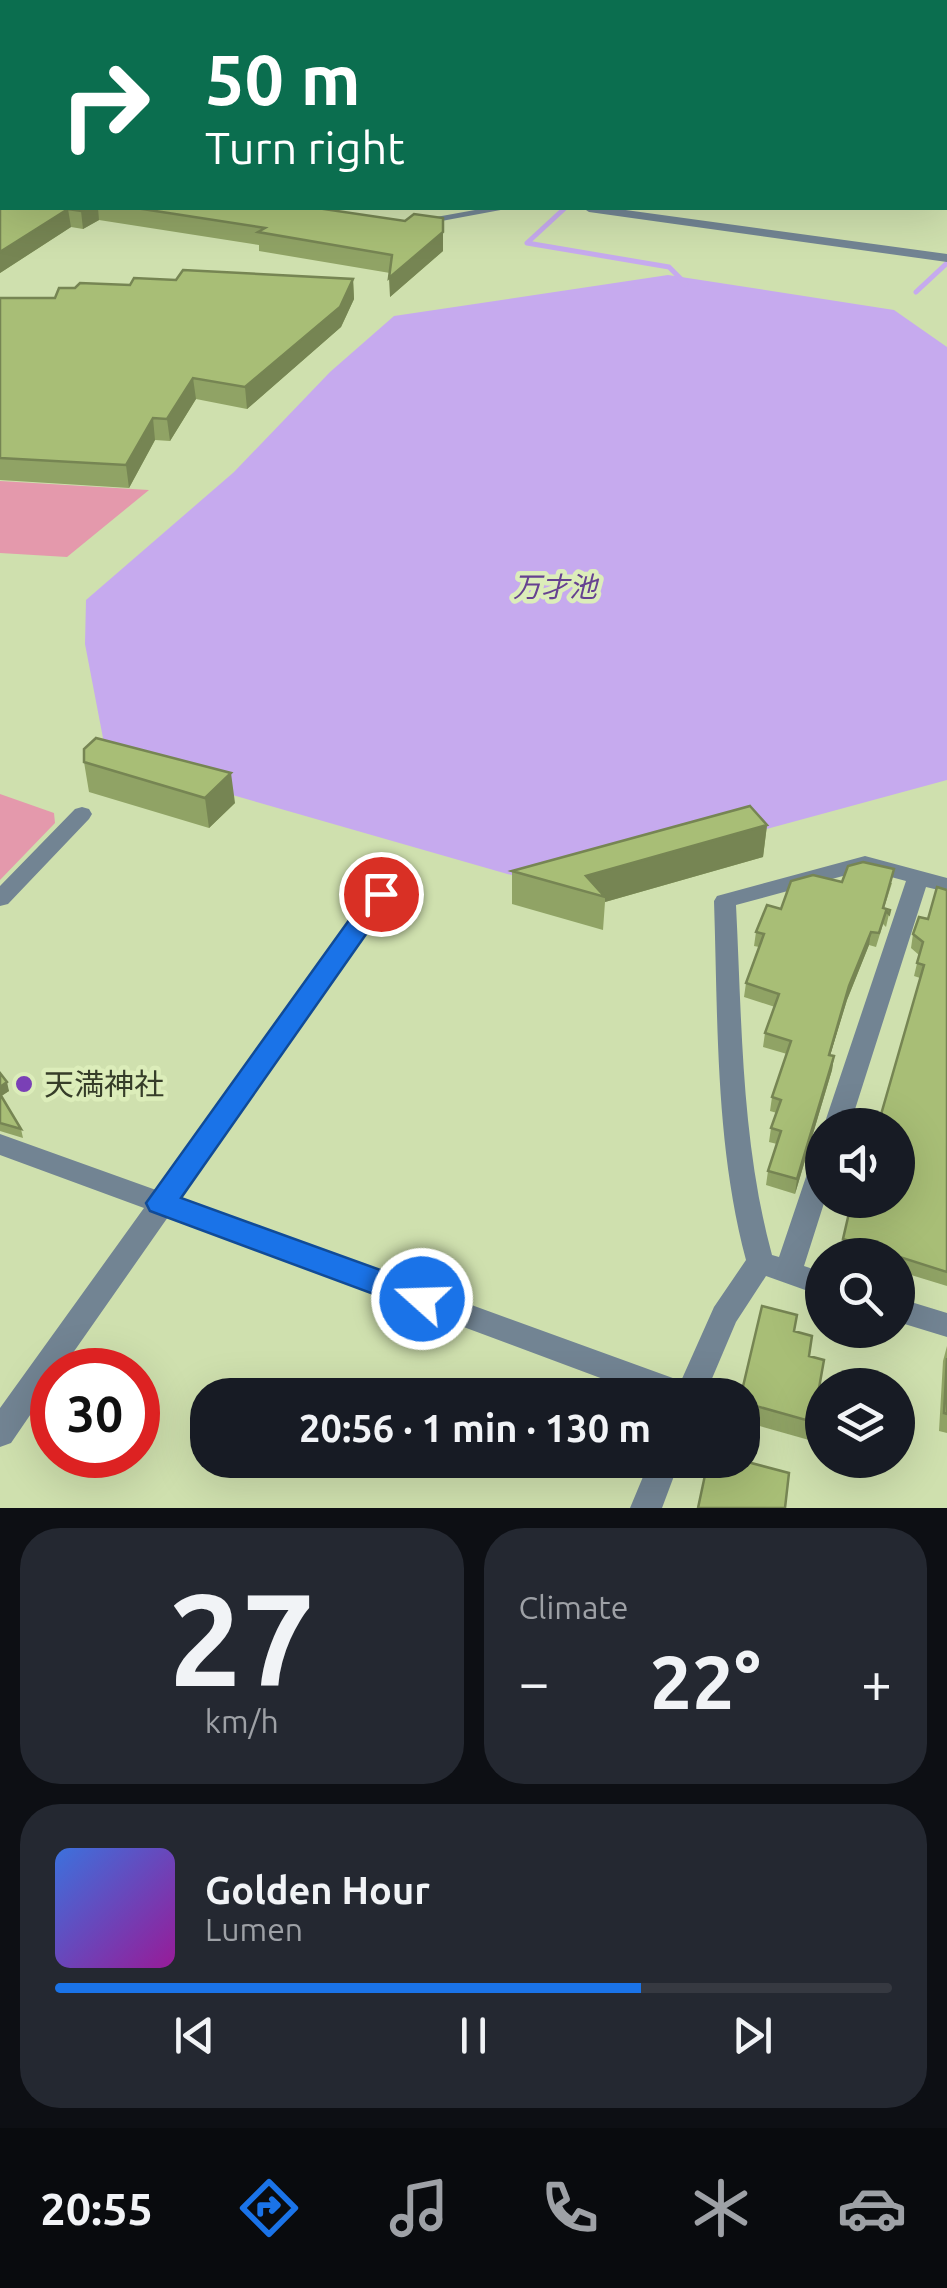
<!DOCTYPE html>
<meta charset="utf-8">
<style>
body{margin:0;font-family:Ubuntu,"Noto Sans JP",sans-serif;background:#242831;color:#f1f3f6;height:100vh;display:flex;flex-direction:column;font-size:38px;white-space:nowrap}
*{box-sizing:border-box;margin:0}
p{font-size:32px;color:#9ea1a6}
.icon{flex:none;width:55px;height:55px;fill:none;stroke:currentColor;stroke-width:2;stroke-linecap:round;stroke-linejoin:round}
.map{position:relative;height:1508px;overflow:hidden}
.panel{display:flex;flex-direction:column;gap:20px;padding:20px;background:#0d0f14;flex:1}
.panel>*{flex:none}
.guide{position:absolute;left:0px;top:0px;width:948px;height:210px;box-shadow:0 10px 40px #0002;background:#0b6e4f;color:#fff;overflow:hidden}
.fabs{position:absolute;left:805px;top:1108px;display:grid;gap:20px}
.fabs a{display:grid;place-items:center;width:110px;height:110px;border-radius:50%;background:#171b24;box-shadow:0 10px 40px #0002;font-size:50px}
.speed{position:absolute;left:30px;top:1348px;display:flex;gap:20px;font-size:50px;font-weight:700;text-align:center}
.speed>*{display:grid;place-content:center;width:130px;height:130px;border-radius:50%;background:#171b24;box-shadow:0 10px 40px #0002;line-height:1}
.speed .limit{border:15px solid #d22;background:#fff;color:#111}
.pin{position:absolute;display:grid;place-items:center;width:85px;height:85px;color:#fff;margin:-42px;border:5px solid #fff;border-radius:50%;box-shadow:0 2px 10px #0007}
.me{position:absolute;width:110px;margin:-55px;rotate:290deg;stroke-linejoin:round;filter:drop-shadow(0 0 8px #0008)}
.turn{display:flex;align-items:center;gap:35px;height:210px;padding:0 40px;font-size:45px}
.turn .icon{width:130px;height:130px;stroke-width:2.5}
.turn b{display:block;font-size:70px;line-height:85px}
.big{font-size:75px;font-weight:700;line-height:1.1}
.panel .widget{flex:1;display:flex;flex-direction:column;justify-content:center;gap:15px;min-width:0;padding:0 35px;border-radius:40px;background:#242831}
.panel .dial{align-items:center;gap:0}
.dial b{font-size:130px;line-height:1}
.song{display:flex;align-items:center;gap:30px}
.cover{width:120px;height:120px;border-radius:15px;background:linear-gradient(135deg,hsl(220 70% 55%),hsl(300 70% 35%))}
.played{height:10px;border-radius:5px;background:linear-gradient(90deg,#1a73e8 70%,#363941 70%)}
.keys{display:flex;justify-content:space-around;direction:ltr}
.heat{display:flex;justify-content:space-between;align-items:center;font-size:55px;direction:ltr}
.panel .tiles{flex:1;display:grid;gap:20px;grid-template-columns:1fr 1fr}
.widget:last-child{grid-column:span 2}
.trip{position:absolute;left:190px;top:1378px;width:570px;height:100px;border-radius:40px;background:#171b24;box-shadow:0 10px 40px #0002;font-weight:700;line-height:100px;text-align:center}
.tab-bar{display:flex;height:160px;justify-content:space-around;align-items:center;background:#090b0e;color:#9ea1a6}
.tab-bar .icon{width:70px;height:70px}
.tab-bar .active{color:#1a73e8}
.tab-bar b{font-size:45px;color:#f1f3f6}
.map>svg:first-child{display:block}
.green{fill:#e499ac}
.water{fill:#c6aaee}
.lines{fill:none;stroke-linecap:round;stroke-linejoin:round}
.stream{stroke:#c6aaee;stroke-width:5}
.minor{fill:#728493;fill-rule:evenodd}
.wall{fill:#90a365}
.shaded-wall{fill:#768553}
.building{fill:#a8be76;stroke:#768553;stroke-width:2.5}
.route{fill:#1a73e8;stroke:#114b97;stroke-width:2.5}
.poi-dot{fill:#7a40b6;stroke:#dcedba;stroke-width:4}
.labels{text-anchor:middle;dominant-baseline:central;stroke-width:9;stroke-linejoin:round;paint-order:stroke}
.water-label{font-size:28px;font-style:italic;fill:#654190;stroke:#dcedba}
.near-poi-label{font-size:30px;fill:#363d29;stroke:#dcedba;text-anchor:start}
</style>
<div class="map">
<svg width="947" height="1508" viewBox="0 0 947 1508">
<rect width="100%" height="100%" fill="#cfe0ae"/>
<path class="green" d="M 0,481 L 149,490 L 67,557 L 0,553 Z
M 0,794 L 54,813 L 55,823 L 0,880 Z"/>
<path class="water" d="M 668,275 L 894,310 L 947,347 L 947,780 L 553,887 L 107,759 L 85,644 L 86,600 L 234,472 L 330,372 L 394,316 Z"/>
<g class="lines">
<path class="stream" d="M 565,208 L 527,243 L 669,267 L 686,284
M 916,292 L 947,263"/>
<path class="minor" d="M 486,208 L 512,208 L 420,225 L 414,221 Z
M 583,208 L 611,208 L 947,254 L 947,262 L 589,212 Z
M 82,807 L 89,809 L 92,814 L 89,819 L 8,904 L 0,906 L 0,886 L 75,809 Z
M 865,856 L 947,878 L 947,892 L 926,887 L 850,1125 L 824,1125 L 906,881 L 865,870 L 736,905 C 742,1022 741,1141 772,1255 L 779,1257 L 809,1168 L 813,1161 L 822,1158 L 825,1200 L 804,1266 L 822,1272 L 822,1296 L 766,1276 L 736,1322 L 705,1395 L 646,1395 L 168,1217 L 61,1370 L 52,1370 L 52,1383 L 11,1443 L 0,1447 L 0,1408 L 144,1208 L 0,1155 L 0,1134 L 156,1190 L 373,889 L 389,889 L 392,894 L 389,899 L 180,1199 L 681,1381 L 714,1307 L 746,1260 C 715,1143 718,1021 714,901 L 717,896 Z
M 898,1298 L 947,1313 L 947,1337 L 898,1322 Z
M 650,1460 L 680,1460 L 662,1508 L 630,1508 Z"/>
</g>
<path class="wall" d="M 175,0 L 245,0 L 238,2 L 182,2 Z
M 517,0 L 557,0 L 546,2 L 526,2 Z
M 0,41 L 2,208 L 317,208 L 405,221 L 443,218 L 443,251 L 390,297 L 390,273 L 259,251 L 259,245 L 99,220 L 83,229 L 71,227 L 0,273 Z
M 353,279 L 354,299 L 341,327 L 247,409 L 196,399 L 170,441 L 155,440 L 129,488 L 0,480 L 0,298 L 55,298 L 130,285 L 176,280 Z
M 84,762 L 235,803 L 209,828 L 89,792 Z
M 767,825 L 763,857 L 605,902 L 603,930 L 512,904 L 512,871 Z
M 842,882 L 892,883 L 884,908 L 890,910 L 886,927 L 883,924 L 876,947 L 869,945 L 847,1000 L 830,1055 L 834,1056 L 832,1070 L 795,1194 L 766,1185 L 768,1171 L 777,1144 L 769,1142 L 771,1128 L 777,1113 L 770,1111 L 772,1097 L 787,1054 L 763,1047 L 765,1033 L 775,1007 L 744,997 L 746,983 L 759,947 L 754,946 L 756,932 L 781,909 Z
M 947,890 L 947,1286 L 898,1271 L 898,1255 L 847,1255 L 840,1253 L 852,1200 L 898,1200 L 920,978 L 914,976 L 919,955 L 911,948 L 913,934 L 928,919 Z
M 0,1073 L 9,1091 L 1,1096 L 21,1129 L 23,1138 L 0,1131 Z
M 794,1331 L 809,1356 L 824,1360 L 809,1440 L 742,1421 L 742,1395 Z
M 947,1346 L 947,1433 L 939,1431 L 943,1361 Z"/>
<path class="shaded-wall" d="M 221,0 L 245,0 L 238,2 L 214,2 Z
M 536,0 L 557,0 L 546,2 L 536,2 Z
M 86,208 L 98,208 L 99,220 L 83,229 L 81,211 Z
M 68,209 L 71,227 L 0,273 L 0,252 Z
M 443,232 L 443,251 L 390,297 L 389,278 Z
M 353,279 L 354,299 L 341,327 L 247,409 L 245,387 Z
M 193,378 L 196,399 L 170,441 L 167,419 Z
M 153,418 L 155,440 L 129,488 L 126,465 Z
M 231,773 L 235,803 L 209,828 L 205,798 Z
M 767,825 L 763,857 L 605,902 L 605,897 L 586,876 Z
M 871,932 L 869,945 L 847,1000 L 826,1069 L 829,1055 L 849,986 Z
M 834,1056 L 832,1070 L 795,1194 L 797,1179 Z
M 7,1082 L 9,1091 L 0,1097 L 0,1087 Z"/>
<path class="building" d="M 199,0 L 221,0 L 214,2 L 206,2 Z
M 0,41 L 2,41 L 2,208 L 86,208 L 81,211 L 68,209 L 0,252 L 0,153 L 2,153 L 2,142 L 0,142 Z
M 136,208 L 317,208 L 405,221 L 414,214 L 443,218 L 443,232 L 389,278 L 392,255 L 258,232 L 265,228 Z
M 183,270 L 353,279 L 340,307 L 245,387 L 193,378 L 167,419 L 153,418 L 126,465 L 0,458 L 0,298 L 55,298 L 59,288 L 75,288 L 80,283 L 130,285 L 134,278 L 176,280 Z
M 96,738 L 231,773 L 205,798 L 84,762 L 84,749 Z
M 750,806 L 767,825 L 586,876 L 605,897 L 512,871 Z
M 863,862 L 894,869 L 883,908 L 890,910 L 889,914 L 886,911 L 879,933 L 871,932 L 849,986 L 829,1055 L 834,1056 L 797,1179 L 768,1171 L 781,1131 L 771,1128 L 781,1100 L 772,1097 L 791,1041 L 765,1033 L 779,994 L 746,983 L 764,934 L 756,932 L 767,905 L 781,909 L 791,881 L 813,875 L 842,882 L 848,866 Z
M 937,887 L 947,890 L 947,1272 L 843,1239 L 852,1200 L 898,1200 L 898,1125 L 878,1125 L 924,965 L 917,963 L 923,942 L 913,934 L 919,917 L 928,919 Z
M 0,1073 L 7,1082 L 0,1087 Z
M 0,1094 L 21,1129 L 0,1123 Z
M 762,1306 L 797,1315 L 794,1331 L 812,1336 L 809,1356 L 824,1360 L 813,1422 L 742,1402 L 741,1395 Z
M 947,1358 L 947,1414 L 944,1413 Z
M 720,1460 L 740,1460 L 789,1473 L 785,1508 L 698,1508 L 708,1461 L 719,1462 Z"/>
<path class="route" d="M 381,886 L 394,894 L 390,900 L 181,1198 L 433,1289 L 438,1299 L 433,1308 L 422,1312 L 150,1211 L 146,1203 L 372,888 Z"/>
<circle class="poi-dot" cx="24" cy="1084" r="10"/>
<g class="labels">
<g class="water-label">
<text x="555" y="586">万才池</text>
</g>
<g class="near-poi-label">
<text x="44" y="1084">天満神社</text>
</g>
</g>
</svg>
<div class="fabs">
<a><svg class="icon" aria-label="sound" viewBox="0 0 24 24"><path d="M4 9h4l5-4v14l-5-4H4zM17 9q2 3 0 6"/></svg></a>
<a><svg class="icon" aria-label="search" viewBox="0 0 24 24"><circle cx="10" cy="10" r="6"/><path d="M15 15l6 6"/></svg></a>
<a><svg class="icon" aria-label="layers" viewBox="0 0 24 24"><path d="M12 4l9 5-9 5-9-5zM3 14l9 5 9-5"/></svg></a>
</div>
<div class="speed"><div class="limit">30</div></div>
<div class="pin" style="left:381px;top:894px;background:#d93025"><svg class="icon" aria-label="arrive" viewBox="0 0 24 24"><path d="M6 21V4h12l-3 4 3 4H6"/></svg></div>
<svg class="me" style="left:422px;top:1299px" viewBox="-20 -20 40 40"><circle r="17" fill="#1a73e8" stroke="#fff" stroke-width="3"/><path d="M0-11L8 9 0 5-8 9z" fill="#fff"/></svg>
<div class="trip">20:56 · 1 min · 130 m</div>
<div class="guide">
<div class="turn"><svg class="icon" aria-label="right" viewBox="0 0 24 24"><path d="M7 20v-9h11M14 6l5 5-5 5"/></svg><div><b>50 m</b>Turn right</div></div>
</div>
</div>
<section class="panel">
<div class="tiles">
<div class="widget dial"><b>27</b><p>km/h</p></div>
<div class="widget"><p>Climate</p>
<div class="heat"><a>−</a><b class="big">22°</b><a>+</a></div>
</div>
<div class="widget">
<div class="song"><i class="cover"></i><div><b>Golden Hour</b><p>Lumen</p></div></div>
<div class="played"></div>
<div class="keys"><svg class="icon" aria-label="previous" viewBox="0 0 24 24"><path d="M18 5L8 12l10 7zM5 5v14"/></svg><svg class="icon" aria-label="pause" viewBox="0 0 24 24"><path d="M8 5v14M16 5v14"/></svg><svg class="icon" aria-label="next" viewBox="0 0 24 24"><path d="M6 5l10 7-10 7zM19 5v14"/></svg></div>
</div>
</div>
</section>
<nav class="tab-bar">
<b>20:55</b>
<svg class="icon active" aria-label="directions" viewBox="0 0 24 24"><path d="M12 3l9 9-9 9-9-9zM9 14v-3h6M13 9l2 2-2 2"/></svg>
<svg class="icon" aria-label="music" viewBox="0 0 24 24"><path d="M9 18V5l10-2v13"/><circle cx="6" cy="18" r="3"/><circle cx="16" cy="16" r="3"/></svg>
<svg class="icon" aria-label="phone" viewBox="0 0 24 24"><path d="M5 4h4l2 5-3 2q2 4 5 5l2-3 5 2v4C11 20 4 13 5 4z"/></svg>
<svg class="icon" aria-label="climate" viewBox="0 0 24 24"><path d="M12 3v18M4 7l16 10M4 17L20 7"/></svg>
<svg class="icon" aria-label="car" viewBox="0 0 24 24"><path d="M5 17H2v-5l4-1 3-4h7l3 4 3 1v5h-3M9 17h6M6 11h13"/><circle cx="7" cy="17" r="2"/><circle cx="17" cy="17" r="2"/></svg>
</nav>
